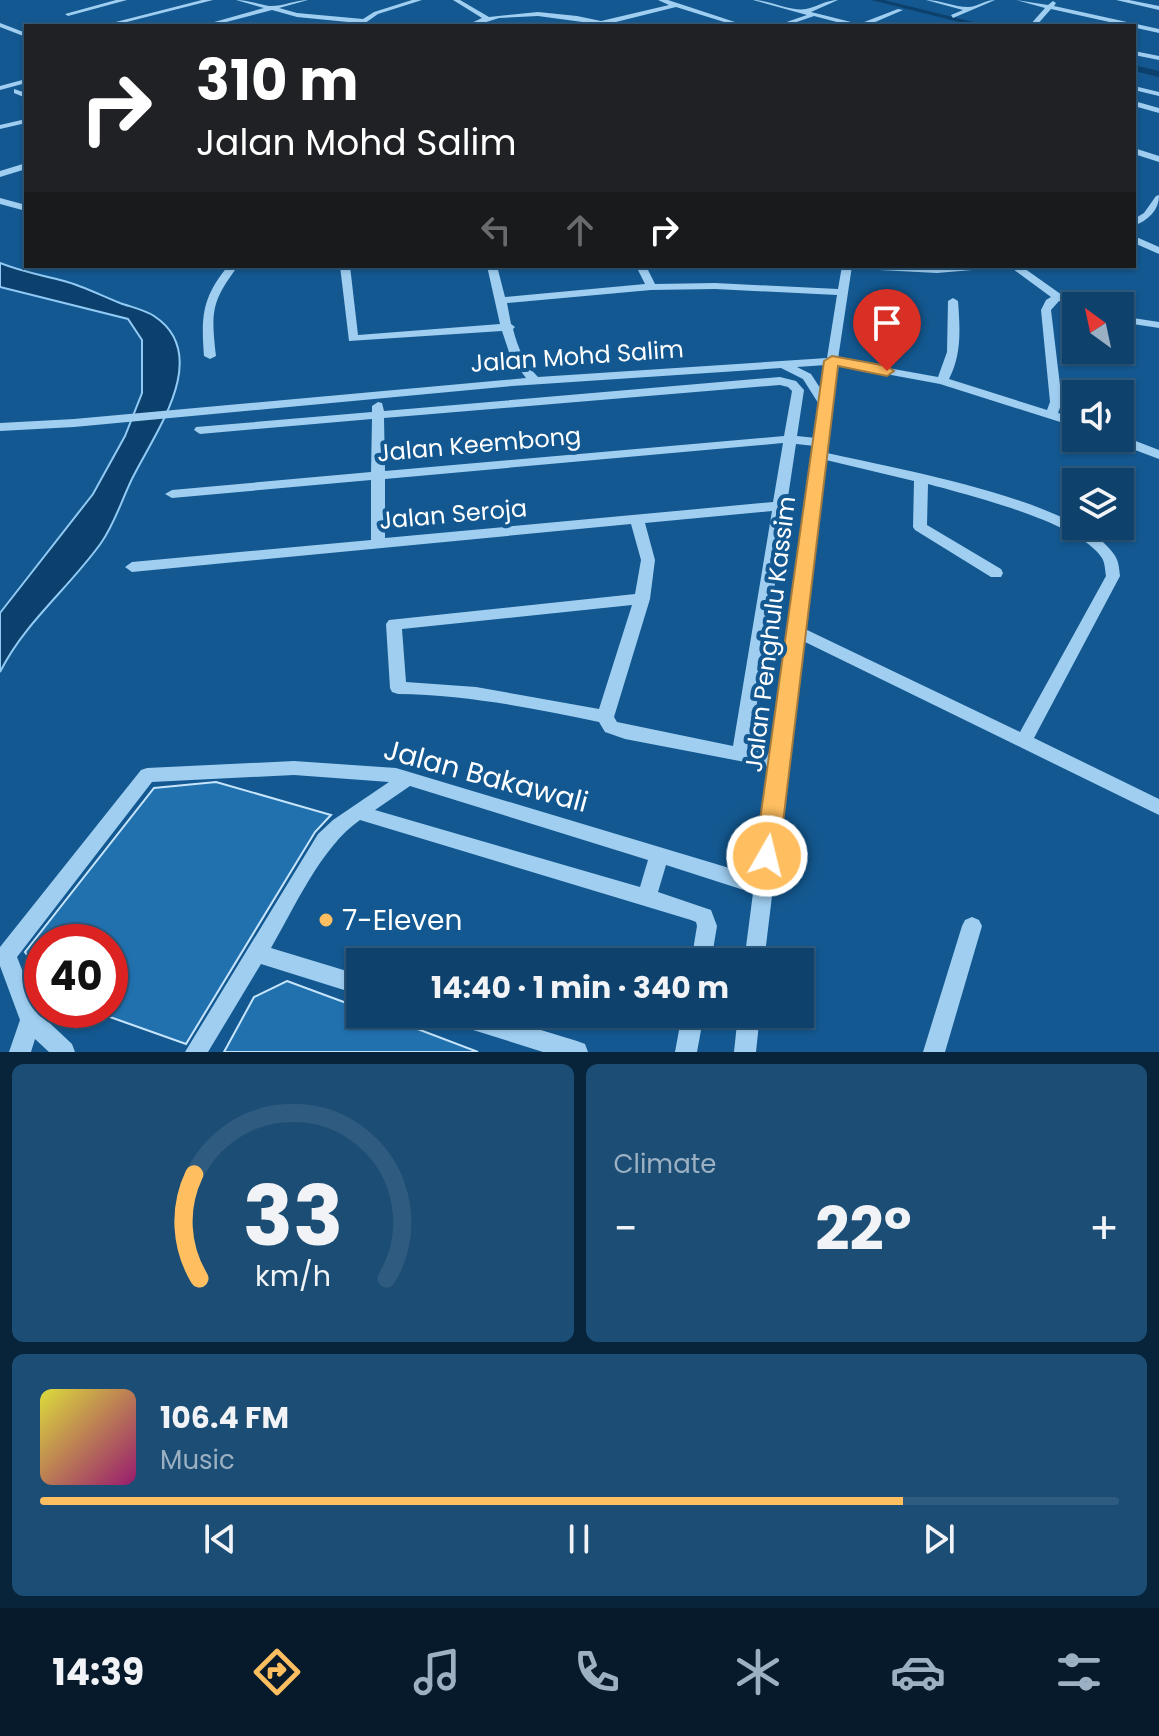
<!DOCTYPE html>
<meta charset="utf-8">
<style>
body{margin:0;font-family:Poppins,sans-serif;background:#1c4d74;color:#f1f3f6;height:100vh;display:flex;flex-direction:column;font-size:30px;white-space:nowrap}
*{box-sizing:border-box;margin:0}
p{font-size:26px;color:#9bb0c2}
.icon{flex:none;width:44px;height:44px;fill:none;stroke:currentColor;stroke-width:2;stroke-linecap:round;stroke-linejoin:round}
.map{position:relative;height:1052px;overflow:hidden}
.drawer{display:flex;flex-direction:column;gap:12px;padding:12px;background:#08243b;flex:1}
.drawer>*{flex:none}
.hud{position:absolute;left:24px;top:24px;width:1112px;height:244px;border-radius:0px;box-shadow:0 2px 6px #0004,0 0 0 2px #2e5b7f;background:#202124;color:#fff;overflow:hidden}
.needle{width:52px;rotate:327deg}
.buttons{position:absolute;left:1062px;top:292px;display:grid;gap:16px}
.buttons a{display:grid;place-items:center;width:72px;height:72px;border-radius:0px;background:#0e426c;box-shadow:0 2px 6px #0004,0 0 0 2px #2e5b7f;font-size:40px}
.speed{position:absolute;left:24px;top:924px;display:flex;gap:16px;font-size:40px;font-weight:700;text-align:center}
.speed>*{display:grid;place-content:center;width:104px;height:104px;border-radius:50%;background:#0e426c;box-shadow:0 2px 6px #0004,0 0 0 2px #2e5b7f;line-height:1}
.speed .limit{border:12px solid #d22;background:#fff;color:#111}
.pin{position:absolute;display:grid;place-items:center;width:68px;height:68px;color:#fff;margin:-82px -34px;border-radius:50% 50% 50% 0;rotate:-45deg;box-shadow:0 0 8px #0007}
.pin .icon{rotate:45deg}
.me{position:absolute;width:88px;margin:-44px;rotate:8deg;stroke-linejoin:round;filter:drop-shadow(0 0 6px #0008)}
.turn{display:flex;align-items:center;gap:28px;height:168px;padding:0 40px;font-size:36px}
.turn .icon{width:104px;height:104px;stroke-width:2.5}
.turn b{display:block;font-size:56px;line-height:68px}
.lanes{display:flex;align-items:center;height:76px;padding:0 40px;background:#0003;justify-content:center;gap:40px;direction:ltr}
.lanes .off{opacity:.35}
.big{font-size:60px;font-weight:700;line-height:1.1}
.drawer .widget{flex:1;display:flex;flex-direction:column;justify-content:center;gap:12px;min-width:0;padding:0 28px;border-radius:12px;background:#1c4d74}
.drawer .dial{align-items:center;gap:0}
.dial svg{height:208px;overflow:visible;fill:none;stroke:#2e5b7f;stroke-width:7;stroke-linecap:round;text-anchor:middle}
.dial text{fill:#f1f3f6;stroke:none}
.song{display:flex;align-items:center;gap:24px}
.cover{width:96px;height:96px;border-radius:12px;background:linear-gradient(135deg,hsl(60 70% 55%),hsl(320 70% 35%))}
.played{height:8px;border-radius:4px;background:linear-gradient(90deg,#ffbf60 80%,#2e5b7f 80%)}
.keys{display:flex;justify-content:space-around;direction:ltr}
.heat{display:flex;justify-content:space-between;align-items:center;font-size:44px;direction:ltr}
.drawer .tiles{flex:1;display:grid;gap:12px;grid-template-columns:1fr 1fr}
.widget:last-child{grid-column:span 2}
.trip{position:absolute;left:346px;top:948px;width:468px;height:80px;border-radius:0px;background:#0e426c;box-shadow:0 2px 6px #0004,0 0 0 2px #2e5b7f;font-weight:700;line-height:80px;text-align:center}
.menu{display:flex;height:128px;justify-content:space-around;align-items:center;background:#061a2b;color:#9bb0c2}
.menu .icon{width:56px;height:56px}
.menu .selected{color:#ffbf60}
.menu b{font-size:36px;color:#f1f3f6}
.map>svg:first-child{display:block}
.water{fill:#0c406d;stroke:#91cbf5;stroke-width:2}
.lines{fill:none;stroke-linecap:round;stroke-linejoin:round}
.canal{fill:#0c406d;fill-rule:evenodd}
.building{fill:#2171af;stroke:#c6e5fc;stroke-width:2}
.minor{fill:#9fcef1;fill-rule:evenodd}
.route{fill:#ffbf60;stroke:#a67c3e;stroke-width:2}
.poi-dot{fill:#ffbf60;stroke:#135890;stroke-width:3}
.labels{text-anchor:middle;dominant-baseline:central;stroke-width:8;stroke-linejoin:round;paint-order:stroke}
.street-label{font-size:24px;fill:#fff;stroke:#135890}
.near-street-label{font-size:28px;fill:#fff;stroke:#135890}
.near-poi-label{font-size:28px;fill:#fff;stroke:#135890;text-anchor:start}
</style>
<div class="map">
<svg width="1159" height="1052" viewBox="0 0 1159 1052">
<rect width="100%" height="100%" fill="#135890"/>
<path class="water" d="M 0,263 C 22,272 42,275 64,281 C 83,286 102,296 120,303 C 131,307 145,310 154,316 C 212,354 157,430 135,473 C 123,495 116,522 101,543 C 69,588 25,622 0,672 L 0,613 L 93,494 L 125,436 L 142,393 L 142,340 L 128,319 L 0,287 Z"/>
<g class="lines">
<path class="canal" d="M 871,0 L 884,0 L 989,26 L 975,26 Z
M 1134,65 L 1159,71 L 1159,77 L 1134,71 Z"/>
</g>
<path class="building" d="M 216,782 L 331,815 L 315,832 L 186,1044 L 110,1017 L 110,942 L 42,942 L 42,977 L 25,952 L 154,788 Z
M 287,981 L 360,1008 L 360,1014 L 378,1014 L 478,1052 L 224,1052 L 254,997 Z"/>
<g class="lines">
<path class="minor" d="M 116,0 L 127,0 L 68,16 L 65,14 Z
M 202,0 L 213,0 L 111,26 L 100,26 Z
M 236,0 C 248,0 257,4 269,6 C 281,7 295,0 308,0 L 279,8 L 297,13 L 363,19 L 374,12 L 412,0 L 422,0 L 378,14 L 361,26 L 354,26 L 358,23 L 297,17 L 272,10 L 211,26 L 200,26 L 264,8 Z
M 453,0 L 460,0 L 489,17 L 538,12 L 577,16 L 601,21 L 669,5 L 658,0 L 668,0 L 747,26 L 737,26 L 676,7 L 608,24 L 612,26 L 538,16 L 499,18 L 474,26 L 465,26 L 482,18 Z
M 753,0 C 769,0 792,12 806,9 C 817,7 826,0 838,0 L 811,12 L 859,24 L 898,9 L 903,10 L 866,26 L 852,26 L 814,16 L 785,26 L 775,26 L 807,15 Z
M 926,0 C 940,0 954,7 968,7 C 977,7 985,0 995,0 L 953,18 L 951,15 L 963,10 Z
M 1016,0 L 1048,5 L 1053,1 L 1056,3 L 1054,6 L 1159,29 L 1159,33 L 1051,9 L 1036,26 L 1029,26 L 1045,8 Z
M 1116,0 L 1129,0 L 1159,6 L 1159,10 Z
M 0,23 L 26,33 L 26,37 L 0,27 Z
M 1134,51 L 1159,56 L 1159,60 L 1134,55 Z
M 26,79 L 26,83 L 0,90 L 0,86 Z
M 1134,86 L 1159,92 L 1159,96 L 1134,90 Z
M 14,89 L 26,93 L 26,98 L 14,93 Z
M 1134,101 L 1159,108 L 1159,113 L 1134,106 Z
M 26,119 L 26,123 L 0,129 L 0,125 Z
M 1134,148 L 1159,156 L 1159,162 L 1134,154 Z
M 26,163 L 26,169 L 0,177 L 0,171 Z
M 1159,195 C 1159,211 1148,220 1134,226 L 1134,219 L 1144,213 L 1156,196 Z
M 0,198 L 26,205 L 26,211 L 0,204 Z
M 1134,236 L 1159,247 L 1159,254 L 1134,243 Z
M 228,266 L 238,266 C 211,302 211,312 216,356 L 210,359 L 204,356 C 201,316 202,298 228,266 Z
M 340,266 L 350,266 L 358,335 L 500,324 L 487,266 L 497,266 L 505,297 L 645,284 L 636,266 L 646,266 L 655,284 L 715,283 L 838,289 L 842,266 L 852,266 L 838,359 L 938,377 L 947,352 L 948,301 L 953,298 L 958,301 C 960,328 962,354 949,379 L 1047,410 L 1050,402 L 1041,310 L 1046,300 L 1051,297 L 1009,266 L 1021,266 L 1062,295 L 1082,304 L 1083,306 L 1076,306 L 1076,309 L 1059,301 L 1051,310 L 1062,402 L 1058,413 L 1076,419 L 1076,427 L 940,384 L 837,365 L 827,453 C 893,468 1075,500 1113,553 C 1119,560 1119,568 1120,576 L 1034,738 L 1159,799 L 1159,815 L 803,641 L 764,962 L 744,962 L 753,893 L 666,865 L 658,892 L 711,910 L 717,926 L 711,962 L 691,962 L 697,926 L 696,922 L 691,920 L 360,820 C 321,847 295,907 271,948 L 360,975 L 360,995 L 261,964 L 208,1052 L 185,1052 L 318,834 L 333,820 L 389,782 L 294,775 L 152,782 L 17,957 L 39,1013 L 72,1044 L 75,1052 L 49,1052 L 35,1039 L 31,1052 L 9,1052 L 20,1020 L 0,966 L 0,947 L 141,770 L 147,768 L 294,761 L 396,768 L 756,876 L 771,767 L 625,739 L 605,732 L 599,722 C 533,708 467,695 398,694 L 392,692 L 390,688 L 386,624 L 389,620 L 635,594 L 641,560 L 631,524 L 132,572 L 125,567 L 132,562 L 371,540 L 371,480 L 172,498 L 165,494 L 172,490 L 371,472 L 372,419 L 200,434 L 194,430 L 196,427 L 372,412 L 372,406 L 378,402 L 382,403 L 384,411 L 780,377 L 796,381 L 804,390 L 797,436 L 816,438 L 820,406 L 803,379 L 781,368 L 512,386 L 74,427 L 0,431 L 0,423 L 74,419 L 526,378 L 511,358 L 502,331 L 349,341 ZM 715,289 L 837,295 L 827,358 L 538,377 C 524,363 518,348 513,329 L 515,327 L 511,324 L 507,303 L 651,290 ZM 826,365 L 822,391 L 811,374 L 797,367 ZM 780,385 L 788,387 L 792,391 L 784,436 L 385,471 L 384,418 ZM 783,443 L 773,502 L 385,538 L 385,479 ZM 796,444 L 815,446 L 772,754 L 750,749 ZM 826,460 L 914,481 L 913,527 L 915,530 L 991,577 L 1001,577 L 1003,573 L 1001,569 L 927,525 L 928,484 C 968,495 1079,522 1102,558 C 1105,563 1105,570 1106,576 L 1020,732 L 805,629 ZM 772,511 L 733,746 L 617,722 L 614,717 L 650,599 L 655,560 L 645,523 ZM 632,605 L 599,709 L 476,687 L 406,682 L 402,629 ZM 410,786 L 648,860 L 640,887 L 375,810 Z
M 855,266 L 989,266 L 984,269 L 937,273 L 860,269 Z
M 1120,316 L 1159,322 L 1159,328 L 1120,322 Z
M 1120,435 L 1159,450 L 1159,459 L 1111,441 L 1109,438 L 1120,438 Z
M 972,917 L 979,920 L 982,926 L 945,1052 L 923,1052 L 962,926 L 965,920 Z
M 443,1014 L 488,1014 L 577,1041 L 585,1044 L 588,1052 L 543,1052 L 454,1024 L 447,1021 Z
M 682,1014 L 704,1014 L 697,1052 L 675,1052 Z
M 738,1014 L 760,1014 L 756,1052 L 734,1052 Z"/>
</g>
<path class="route" d="M 832,356 L 887,366 L 894,371 L 887,376 L 838,366 L 779,856 L 775,863 L 767,866 L 758,863 L 755,856 L 824,361 Z"/>
<circle class="poi-dot" cx="326" cy="920" r="8"/>
<g class="labels">
<g class="street-label">
<text transform="translate(577 356) rotate(-4)">Jalan Mohd Salim</text>
<text transform="translate(479 444) rotate(-5)">Jalan Keembong</text>
<text transform="translate(453 514) rotate(-5)">Jalan Seroja</text>
<text transform="translate(770 634) rotate(-83)">Jalan Penghulu Kassim</text>
</g>
<g class="near-street-label">
<text transform="translate(486 776) rotate(15)">Jalan Bakawali</text>
</g>
<g class="near-poi-label">
<text x="342" y="920">7-Eleven</text>
</g>
</g>
</svg>
<div class="buttons">
<a><svg class="needle" viewBox="-14 -14 28 28"><path d="M0-13l5 13h-10z" fill="#e53935"/><path d="M0 13l5-13h-10z" fill="#9bb0c2"/></svg></a>
<a><svg class="icon" aria-label="sound" viewBox="0 0 24 24"><path d="M4 9h4l5-4v14l-5-4H4zM17 9q2 3 0 6"/></svg></a>
<a><svg class="icon" aria-label="layers" viewBox="0 0 24 24"><path d="M12 4l9 5-9 5-9-5zM3 14l9 5 9-5"/></svg></a>
</div>
<div class="speed"><div class="limit">40</div></div>
<div class="pin" style="left:887px;top:371px;background:#d93025"><svg class="icon" aria-label="arrive" viewBox="0 0 24 24"><path d="M6 21V4h12l-3 4 3 4H6"/></svg></div>
<svg class="me" style="left:767px;top:856px" viewBox="-20 -20 40 40"><circle r="17" fill="#ffbf60" stroke="#fff" stroke-width="3"/><path d="M0-11L8 9 0 5-8 9z" fill="#fff"/></svg>
<div class="trip">14:40 · 1 min · 340 m</div>
<div class="hud">
<div class="turn"><svg class="icon" aria-label="right" viewBox="0 0 24 24"><path d="M7 20v-9h11M14 6l5 5-5 5"/></svg><div><b>310 m</b>Jalan Mohd Salim</div></div>
<div class="lanes"><svg class="icon off" aria-label="left" viewBox="0 0 24 24"><path d="M17 20v-9H6M10 6l-5 5 5 5"/></svg><svg class="icon off" aria-label="ahead" viewBox="0 0 24 24"><path d="M12 20V5M6 11l6-6 6 6"/></svg><svg class="icon" aria-label="right" viewBox="0 0 24 24"><path d="M7 20v-9h11M14 6l5 5-5 5"/></svg></div>
</div>
</div>
<section class="drawer">
<div class="tiles">
<div class="widget dial"><svg viewBox="0 0 100 80">
<path d="M14 69A42 42 0 1 1 86 69"/>
<path d="M14 69A42 42 0 0 1 12 29" stroke="#ffbf60"/>
<text x="50" y="56" font-size="32" font-weight="700">33</text>
<text x="50" y="72" font-size="11">km/h</text>
</svg></div>
<div class="widget"><p>Climate</p>
<div class="heat"><a>−</a><b class="big">22°</b><a>+</a></div>
</div>
<div class="widget">
<div class="song"><i class="cover"></i><div><b>106.4 FM</b><p>Music</p></div></div>
<div class="played"></div>
<div class="keys"><svg class="icon" aria-label="previous" viewBox="0 0 24 24"><path d="M18 5L8 12l10 7zM5 5v14"/></svg><svg class="icon" aria-label="pause" viewBox="0 0 24 24"><path d="M8 5v14M16 5v14"/></svg><svg class="icon" aria-label="next" viewBox="0 0 24 24"><path d="M6 5l10 7-10 7zM19 5v14"/></svg></div>
</div>
</div>
</section>
<nav class="menu">
<b>14:39</b>
<svg class="icon selected" aria-label="directions" viewBox="0 0 24 24"><path d="M12 3l9 9-9 9-9-9zM9 14v-3h6M13 9l2 2-2 2"/></svg>
<svg class="icon" aria-label="music" viewBox="0 0 24 24"><path d="M9 18V5l10-2v13"/><circle cx="6" cy="18" r="3"/><circle cx="16" cy="16" r="3"/></svg>
<svg class="icon" aria-label="phone" viewBox="0 0 24 24"><path d="M5 4h4l2 5-3 2q2 4 5 5l2-3 5 2v4C11 20 4 13 5 4z"/></svg>
<svg class="icon" aria-label="climate" viewBox="0 0 24 24"><path d="M12 3v18M4 7l16 10M4 17L20 7"/></svg>
<svg class="icon" aria-label="car" viewBox="0 0 24 24"><path d="M5 17H2v-5l4-1 3-4h7l3 4 3 1v5h-3M9 17h6M6 11h13"/><circle cx="7" cy="17" r="2"/><circle cx="17" cy="17" r="2"/></svg>
<svg class="icon" aria-label="filters" viewBox="0 0 24 24"><path d="M4 7h16M4 17h16"/><circle cx="9" cy="7" r="2"/><circle cx="15" cy="17" r="2"/></svg>
</nav>
